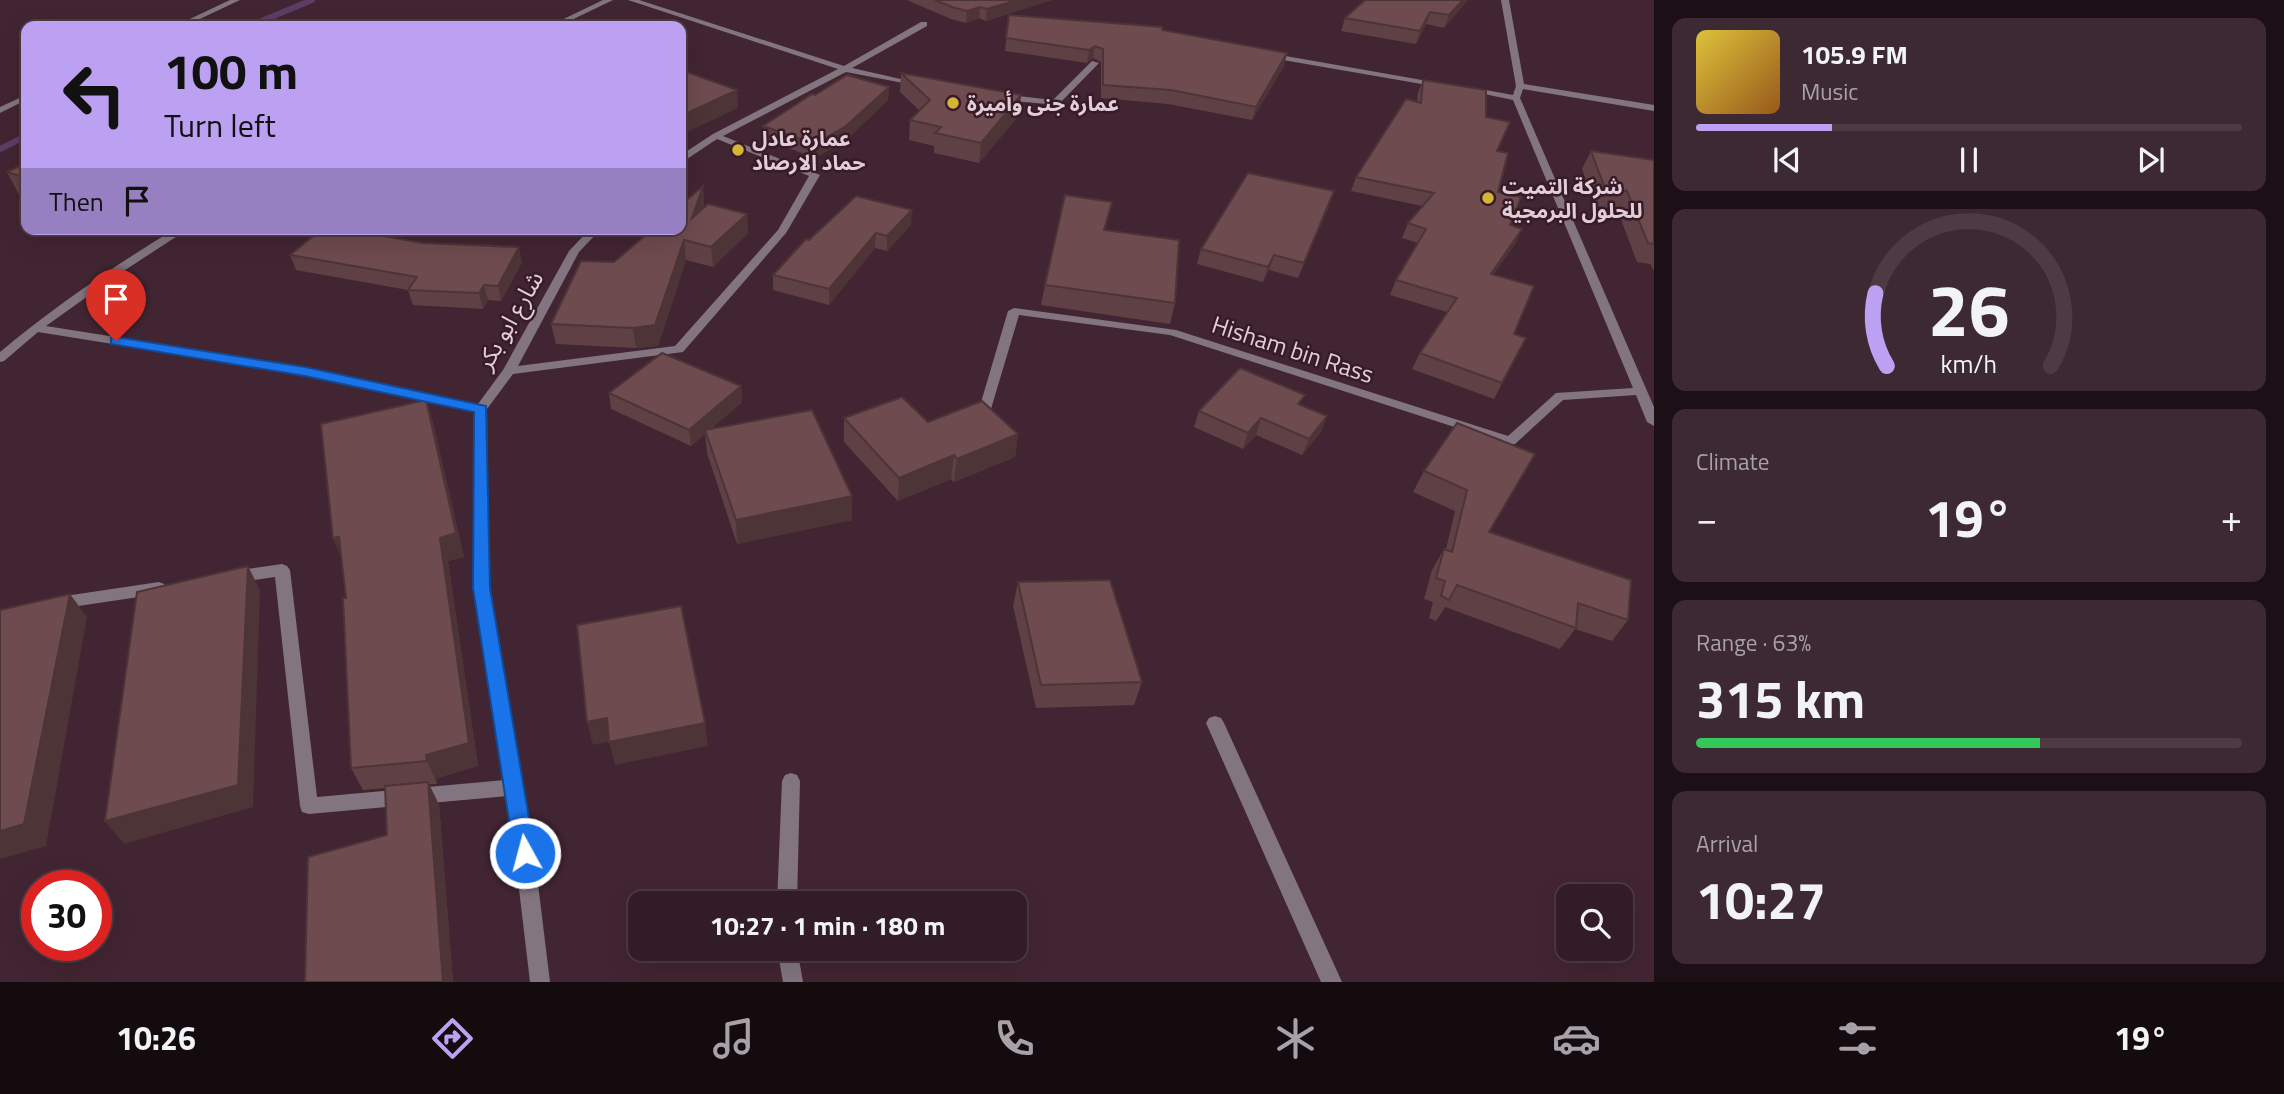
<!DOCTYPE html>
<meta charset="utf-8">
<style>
body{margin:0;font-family:"Titillium Web","Noto Sans Arabic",sans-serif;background:#3d2932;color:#f1f3f6;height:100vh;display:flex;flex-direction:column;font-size:26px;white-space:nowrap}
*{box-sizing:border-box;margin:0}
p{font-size:23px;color:#a8a1a7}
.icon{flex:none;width:38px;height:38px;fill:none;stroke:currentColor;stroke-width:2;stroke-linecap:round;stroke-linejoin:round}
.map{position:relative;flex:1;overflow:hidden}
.details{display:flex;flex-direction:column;gap:18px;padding:18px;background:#1c0f15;width:630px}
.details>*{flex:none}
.banner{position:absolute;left:21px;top:21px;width:665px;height:214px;border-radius:14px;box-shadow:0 7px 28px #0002,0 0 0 2px #4d3a43;background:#bca0f2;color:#111;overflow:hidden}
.tools{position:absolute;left:1556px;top:884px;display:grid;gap:14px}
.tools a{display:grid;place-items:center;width:77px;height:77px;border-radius:14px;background:#321c26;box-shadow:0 7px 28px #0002,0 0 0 2px #4d3a43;font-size:35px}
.speed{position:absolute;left:21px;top:870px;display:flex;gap:14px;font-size:35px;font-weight:700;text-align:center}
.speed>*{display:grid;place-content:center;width:91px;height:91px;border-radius:50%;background:#321c26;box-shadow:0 7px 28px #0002,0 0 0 2px #4d3a43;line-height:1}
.speed .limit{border:10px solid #d22;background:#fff;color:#111}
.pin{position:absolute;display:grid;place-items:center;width:60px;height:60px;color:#fff;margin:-72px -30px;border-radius:50% 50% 50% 0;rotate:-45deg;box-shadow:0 0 7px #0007}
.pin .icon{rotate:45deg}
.me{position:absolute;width:77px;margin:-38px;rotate:353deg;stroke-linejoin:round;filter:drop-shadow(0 0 5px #0008)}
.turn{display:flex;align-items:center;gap:24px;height:147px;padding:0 28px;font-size:32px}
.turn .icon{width:91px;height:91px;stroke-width:2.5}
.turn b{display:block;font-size:49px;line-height:60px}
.then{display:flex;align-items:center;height:66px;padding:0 28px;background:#0003;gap:14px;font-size:26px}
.big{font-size:52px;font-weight:700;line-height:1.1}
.details .widget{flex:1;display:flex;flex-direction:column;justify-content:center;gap:10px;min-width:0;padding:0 24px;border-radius:14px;background:#3d2932}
.details .dial{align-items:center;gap:0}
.dial svg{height:182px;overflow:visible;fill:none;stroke:#4d3a43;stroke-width:7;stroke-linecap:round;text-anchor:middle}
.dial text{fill:#f1f3f6;stroke:none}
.song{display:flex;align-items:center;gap:21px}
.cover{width:84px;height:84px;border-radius:10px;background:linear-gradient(135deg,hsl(50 70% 55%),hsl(30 70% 35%))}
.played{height:7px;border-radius:4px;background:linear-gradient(90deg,#bca0f2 25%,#4d3a43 25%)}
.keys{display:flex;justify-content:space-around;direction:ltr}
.heat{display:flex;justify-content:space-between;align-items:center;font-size:38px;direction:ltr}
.charge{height:10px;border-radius:5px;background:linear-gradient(90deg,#34c759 63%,#4d3a43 0)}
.trip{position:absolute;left:628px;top:891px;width:399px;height:70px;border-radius:14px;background:#321c26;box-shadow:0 7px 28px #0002,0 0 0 2px #4d3a43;font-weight:700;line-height:70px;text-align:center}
.dock{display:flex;height:112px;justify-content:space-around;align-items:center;background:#140b0f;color:#a8a1a7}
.dock .icon{width:49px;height:49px}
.dock .selected{color:#bca0f2}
.dock b{font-size:32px;color:#f1f3f6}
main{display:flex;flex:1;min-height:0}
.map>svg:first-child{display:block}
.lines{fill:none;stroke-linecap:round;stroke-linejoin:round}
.stream{stroke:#5c3e64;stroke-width:6}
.minor{fill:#82757f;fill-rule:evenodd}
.wall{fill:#5f4044}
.shaded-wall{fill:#4d3437}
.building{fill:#6e4b4f;stroke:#4d3437;stroke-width:2}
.route{fill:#1a73e8;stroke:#114b97;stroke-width:2}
.poi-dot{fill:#d4b635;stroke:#371b28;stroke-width:2.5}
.labels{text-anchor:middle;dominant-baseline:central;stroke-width:5;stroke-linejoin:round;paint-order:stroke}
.far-poi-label{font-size:21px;font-weight:bold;fill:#e2ced6;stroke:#371b28;text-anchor:start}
.street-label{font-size:24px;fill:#e2ced6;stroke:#371b28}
</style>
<main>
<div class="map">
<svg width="1654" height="982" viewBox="0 0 1654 982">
<rect width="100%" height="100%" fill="#422532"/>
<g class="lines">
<path class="stream" d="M 250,26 L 312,0
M 0,149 L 26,136"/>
<path class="minor" d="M 230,0 L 240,0 L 185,26 L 175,26 Z
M 603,0 L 613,0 L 559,26 L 549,26 Z
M 628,0 L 639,0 L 844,66 L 921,22 L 927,22 L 927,26 L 852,68 L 923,84 L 919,86 L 846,72 L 723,136 L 820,175 L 786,233 L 683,352 L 513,374 L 487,409 L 489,588 L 531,827 L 550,982 L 530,982 L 508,796 L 309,814 L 302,812 L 300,806 L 275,577 L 234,583 L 229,581 L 226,577 L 229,573 L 234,571 L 282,564 L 287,566 L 290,570 L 317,797 L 505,780 L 473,588 L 475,412 L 305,375 L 38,332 L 4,361 L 0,362 L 0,352 C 55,306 114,266 175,229 L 188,229 L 116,276 L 46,326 L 305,367 L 478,404 L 503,370 L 569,251 L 590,229 L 601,229 L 579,252 L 518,366 L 675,346 L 778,230 L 809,176 L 717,139 L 684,161 L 681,162 L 681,155 L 713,134 L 838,69 Z
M 1501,0 L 1509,0 L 1524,84 L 1654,105 L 1654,111 L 1523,89 L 1520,98 L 1654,407 L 1654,426 L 1647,422 L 1636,395 L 1563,400 L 1515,444 L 1510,445 L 1170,335 L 1019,315 L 991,409 L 990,412 L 980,412 L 979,409 L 1008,311 L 1014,308 L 1176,330 L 1508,436 L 1556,393 L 1633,388 L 1513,100 L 1465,90 L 1469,87 L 1513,95 L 1516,86 Z
M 1269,53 L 1439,83 L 1443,85 L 1439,87 L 1266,57 L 1265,55 Z
M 1092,61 L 1099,63 L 1058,105 L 1001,100 L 997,97 L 1001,94 L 1053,100 Z
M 26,95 L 26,100 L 0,113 L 0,107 Z
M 159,582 L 164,584 L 167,588 L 164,592 L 159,594 L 58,609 L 52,607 L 50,603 L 52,599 L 58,597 Z
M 1215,716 L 1221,718 L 1224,723 L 1342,982 L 1321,982 L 1206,723 L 1209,718 Z
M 791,773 L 797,775 L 800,781 L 797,903 L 777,903 L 782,781 L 785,775 Z
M 777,948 L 797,948 L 803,982 L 783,982 Z"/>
</g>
<path class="wall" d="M 907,0 L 1052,0 L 986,21 L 979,18 L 966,23 L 951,19 Z
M 1365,0 L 1468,0 L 1444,28 L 1426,24 L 1416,44 L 1341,31 L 1345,18 Z
M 1009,15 L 1162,30 L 1284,66 L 1252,120 L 1168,104 L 1101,98 L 1101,62 L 1093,58 L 1087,63 L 1005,51 Z
M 901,73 L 1021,95 L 1019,115 L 979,163 L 934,153 L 934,146 L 909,140 L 910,120 L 920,111 L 900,92 Z
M 1423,80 L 1486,117 L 1497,151 L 1498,192 L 1510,225 L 1522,229 L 1515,244 L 1493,275 L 1514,334 L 1526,338 L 1494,399 L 1412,369 L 1420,353 L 1447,312 L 1390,295 L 1396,280 L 1418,243 L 1402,238 L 1408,223 L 1422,206 L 1351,191 L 1356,177 L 1417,102 L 1418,93 Z
M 889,87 L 888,100 L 846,140 L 815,158 L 764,139 L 763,126 L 815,95 Z
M 1591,151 L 1654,160 L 1654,271 L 1650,264 L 1637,262 L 1617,209 L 1595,206 L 1582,169 Z
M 26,163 L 26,195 L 18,193 L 7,172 Z
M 703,186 L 704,205 L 703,208 L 747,214 L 748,233 L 713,267 L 686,260 L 658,346 L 636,348 L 556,344 L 551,324 L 614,262 Z
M 1112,202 L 1105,230 L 1175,303 L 1170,324 L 1041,305 L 1045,285 Z
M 1329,206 L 1298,278 L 1269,270 L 1263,282 L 1197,264 L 1201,249 Z
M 911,225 L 887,251 L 875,248 L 829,305 L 773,290 L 773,275 L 809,240 Z
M 290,255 L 522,262 L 501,301 L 488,300 L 483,309 L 413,305 L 408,290 L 296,270 Z
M 741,386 L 742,402 L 711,429 L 852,496 L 852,520 L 737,544 L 707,453 L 705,434 L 691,446 L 611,409 L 609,393 Z
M 426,400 L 433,423 L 464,557 L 448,561 L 478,766 L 437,778 L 437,784 L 429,784 L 439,805 L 453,982 L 305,982 L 387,835 L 385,788 L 363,790 L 351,768 L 346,598 L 342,558 L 333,538 Z
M 1301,405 L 1327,416 L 1321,432 L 1302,455 L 1256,435 L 1243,449 L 1194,427 L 1199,411 Z
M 844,418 L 928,422 L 1018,434 L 1015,457 L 954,482 L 951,479 L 898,501 L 844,442 Z
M 1457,423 L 1489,532 L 1628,620 L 1612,641 L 1575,629 L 1560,649 L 1445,607 L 1436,621 L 1429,618 L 1433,602 L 1424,599 L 1432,570 L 1444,549 L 1446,549 L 1455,511 L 1413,492 L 1424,471 Z
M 1018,582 L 1142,682 L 1134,705 L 1036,708 L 1013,606 Z"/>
<path class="shaded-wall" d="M 1017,0 L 1052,0 L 986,21 L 987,9 Z
M 1463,0 L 1468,0 L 1444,28 L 1449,15 Z
M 980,7 L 979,18 L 966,23 L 967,11 Z
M 1430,12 L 1426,24 L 1416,44 L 1420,31 Z
M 1095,46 L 1093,58 L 1087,63 L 1089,50 Z
M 1287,53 L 1284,66 L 1252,120 L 1256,107 Z
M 889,87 L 888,100 L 846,140 L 815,158 L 815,144 Z
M 737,90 L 738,108 L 681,135 L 681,116 Z
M 1021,95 L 1019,115 L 979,163 L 981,143 Z
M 703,186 L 704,205 L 693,238 L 692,218 Z
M 1334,191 L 1329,206 L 1298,278 L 1304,263 Z
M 912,210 L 911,225 L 887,251 L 887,236 Z
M 747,214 L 748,233 L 713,267 L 711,247 Z
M 1522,229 L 1515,244 L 1483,289 L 1491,274 Z
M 876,233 L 875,248 L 829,305 L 829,289 Z
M 684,240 L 686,260 L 658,346 L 636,348 L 633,328 Z
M 519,247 L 522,262 L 501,301 L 498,286 Z
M 1274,255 L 1269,270 L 1263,282 L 1268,267 Z
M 484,285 L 488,300 L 483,309 L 479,293 Z
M 741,386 L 742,402 L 706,433 L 705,430 L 705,434 L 691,446 L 689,430 Z
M 426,400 L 433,423 L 464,557 L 448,561 L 478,766 L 437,778 L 437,784 L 427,761 L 426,755 Z
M 1327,416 L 1321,432 L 1302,455 L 1309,439 Z
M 1261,418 L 1256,435 L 1243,449 L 1248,433 Z
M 1018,434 L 1015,457 L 954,482 L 957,459 Z
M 954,455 L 951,479 L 898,501 L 899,478 Z
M 852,496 L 852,520 L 737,544 L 736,520 Z
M 339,537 L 343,562 L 333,538 Z
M 248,566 L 260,590 L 253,807 L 124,844 L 105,821 Z
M 70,594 L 87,617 L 46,846 L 0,859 L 0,831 Z
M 607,718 L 612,741 L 593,745 L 587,722 Z
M 705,723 L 708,746 L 615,765 L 609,742 Z
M 428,782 L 439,805 L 453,982 L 443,982 Z"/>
<path class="building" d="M 935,0 L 1017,0 L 987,9 L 980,7 L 967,11 L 952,7 Z
M 1365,0 L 1463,0 L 1449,15 L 1430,12 L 1420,31 L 1345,18 Z
M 1009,15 L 1162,27 L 1162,30 L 1287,53 L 1256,107 L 1171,90 L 1103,85 L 1103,49 L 1095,46 L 1089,50 L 1006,38 Z
M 684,71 L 737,90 L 681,116 L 681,73 Z
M 901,73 L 1021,95 L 981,143 L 935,133 L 941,127 L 910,120 L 930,100 Z
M 847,75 L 889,87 L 846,126 L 815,144 L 763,126 L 812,94 L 815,95 Z
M 1423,80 L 1486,90 L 1486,117 L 1510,122 L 1497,151 L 1508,153 L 1498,192 L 1521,197 L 1510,225 L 1522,229 L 1491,274 L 1534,286 L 1514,334 L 1526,338 L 1502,383 L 1420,353 L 1457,298 L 1396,280 L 1426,229 L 1408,223 L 1434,193 L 1356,177 L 1406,99 L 1421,103 Z
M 1591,151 L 1654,160 L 1654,244 L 1648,243 L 1627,191 L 1605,188 Z
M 26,163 L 26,178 L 7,172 Z
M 1248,173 L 1334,191 L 1304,263 L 1274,255 L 1268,267 L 1201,249 Z
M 703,186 L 692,218 L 708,204 L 747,214 L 711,247 L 684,240 L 655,325 L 633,328 L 551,324 L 581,261 L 614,262 L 653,229 L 681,229 L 681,205 Z
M 1065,195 L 1112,202 L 1104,230 L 1179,240 L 1175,303 L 1045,285 Z
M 856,196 L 912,210 L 887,236 L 876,233 L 829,289 L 773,275 L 806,239 L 809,240 Z
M 322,229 L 343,229 L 423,243 L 519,247 L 498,286 L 484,285 L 479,293 L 408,290 L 417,277 L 290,255 Z
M 662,353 L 741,386 L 689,430 L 609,393 Z
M 1240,368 L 1305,395 L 1298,404 L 1327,416 L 1309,439 L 1261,418 L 1248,433 L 1199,411 Z
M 902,397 L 928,422 L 982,401 L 1018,434 L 957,459 L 954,455 L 899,478 L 844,418 Z
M 426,400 L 456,533 L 440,538 L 469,743 L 426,755 L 427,761 L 351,768 L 343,598 L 346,598 L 339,537 L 333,538 L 321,424 Z
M 812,410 L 852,496 L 736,520 L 705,430 Z
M 1457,423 L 1535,454 L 1489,532 L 1631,580 L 1628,620 L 1578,603 L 1576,628 L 1457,585 L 1449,600 L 1441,596 L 1445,581 L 1436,578 L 1444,549 L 1452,552 L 1467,490 L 1424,471 Z
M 248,566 L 238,785 L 105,821 L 137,592 Z
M 1110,580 L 1142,682 L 1041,685 L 1018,582 Z
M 70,594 L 24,824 L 0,831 L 0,610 Z
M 681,606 L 705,723 L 609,742 L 607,718 L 587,722 L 577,625 Z
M 428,782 L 443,982 L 305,982 L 308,857 L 387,835 L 385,786 Z"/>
<path class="route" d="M 116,337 L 305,367 L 486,406 L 490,588 L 535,853 L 532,860 L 525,863 L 517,860 L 514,853 L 473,588 L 474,412 L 305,376 L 111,344 L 111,338 Z"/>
<g class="poi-dot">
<circle cx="953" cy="103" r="7"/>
<circle cx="738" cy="150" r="7"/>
<circle cx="1488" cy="198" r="7"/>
</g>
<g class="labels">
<g class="far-poi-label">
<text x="967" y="103">عمارة جنى وأميرة</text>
<text x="752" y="138">عمارة عادل<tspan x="752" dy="24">حماد الارصاد</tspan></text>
<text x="1502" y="186">شركة التميت<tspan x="1502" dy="24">للحلول البرمجية</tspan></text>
</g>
<g class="street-label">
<text transform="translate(509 320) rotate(-60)">شارع ابو بكر</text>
<text transform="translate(1293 349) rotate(18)">Hisham bin Rass</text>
</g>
</g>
</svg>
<div class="tools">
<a><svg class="icon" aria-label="search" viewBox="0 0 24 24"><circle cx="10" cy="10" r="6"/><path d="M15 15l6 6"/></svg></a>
</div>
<div class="speed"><div class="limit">30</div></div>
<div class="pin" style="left:116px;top:341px;background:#d93025"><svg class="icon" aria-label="arrive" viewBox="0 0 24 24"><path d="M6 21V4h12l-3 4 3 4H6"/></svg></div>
<svg class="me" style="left:525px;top:853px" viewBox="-20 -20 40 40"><circle r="17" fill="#1a73e8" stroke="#fff" stroke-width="3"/><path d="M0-11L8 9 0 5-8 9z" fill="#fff"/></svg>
<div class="trip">10:27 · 1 min · 180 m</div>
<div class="banner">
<div class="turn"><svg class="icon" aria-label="left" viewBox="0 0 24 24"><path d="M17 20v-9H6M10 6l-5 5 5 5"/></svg><div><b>100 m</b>Turn left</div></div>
<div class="then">Then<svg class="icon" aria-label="arrive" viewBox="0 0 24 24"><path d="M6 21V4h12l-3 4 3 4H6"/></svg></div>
</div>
</div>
<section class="details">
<div class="widget">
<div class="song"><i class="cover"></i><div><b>105.9 FM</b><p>Music</p></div></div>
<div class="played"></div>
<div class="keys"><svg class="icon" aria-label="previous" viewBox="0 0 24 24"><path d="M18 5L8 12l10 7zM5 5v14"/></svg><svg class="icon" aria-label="pause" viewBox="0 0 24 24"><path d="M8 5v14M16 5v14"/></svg><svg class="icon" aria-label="next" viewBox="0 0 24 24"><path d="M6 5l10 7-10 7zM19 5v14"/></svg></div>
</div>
<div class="widget dial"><svg viewBox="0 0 100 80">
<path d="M14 69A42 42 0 1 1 86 69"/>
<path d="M14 69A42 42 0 0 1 9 37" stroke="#bca0f2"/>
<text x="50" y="56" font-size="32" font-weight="700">26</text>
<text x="50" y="72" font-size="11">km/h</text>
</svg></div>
<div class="widget"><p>Climate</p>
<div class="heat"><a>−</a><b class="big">19°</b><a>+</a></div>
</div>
<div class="widget"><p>Range · 63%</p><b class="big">315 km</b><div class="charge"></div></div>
<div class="widget"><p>Arrival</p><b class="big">10:27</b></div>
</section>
</main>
<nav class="dock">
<b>10:26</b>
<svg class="icon selected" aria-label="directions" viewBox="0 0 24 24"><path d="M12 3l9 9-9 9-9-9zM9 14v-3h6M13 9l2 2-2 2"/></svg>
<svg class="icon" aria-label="music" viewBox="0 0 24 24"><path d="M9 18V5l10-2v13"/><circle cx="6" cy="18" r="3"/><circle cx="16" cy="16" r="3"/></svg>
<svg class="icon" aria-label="phone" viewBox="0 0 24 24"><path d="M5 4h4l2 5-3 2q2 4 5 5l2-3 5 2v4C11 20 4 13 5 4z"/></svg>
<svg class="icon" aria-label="climate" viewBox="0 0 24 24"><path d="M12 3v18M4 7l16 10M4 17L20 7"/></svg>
<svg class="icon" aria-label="car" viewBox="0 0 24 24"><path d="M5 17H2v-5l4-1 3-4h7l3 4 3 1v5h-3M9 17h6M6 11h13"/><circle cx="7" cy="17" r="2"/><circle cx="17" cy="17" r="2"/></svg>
<svg class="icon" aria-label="filters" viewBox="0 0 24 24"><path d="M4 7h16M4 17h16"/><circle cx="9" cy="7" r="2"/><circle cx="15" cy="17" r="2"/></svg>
<b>19°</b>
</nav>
